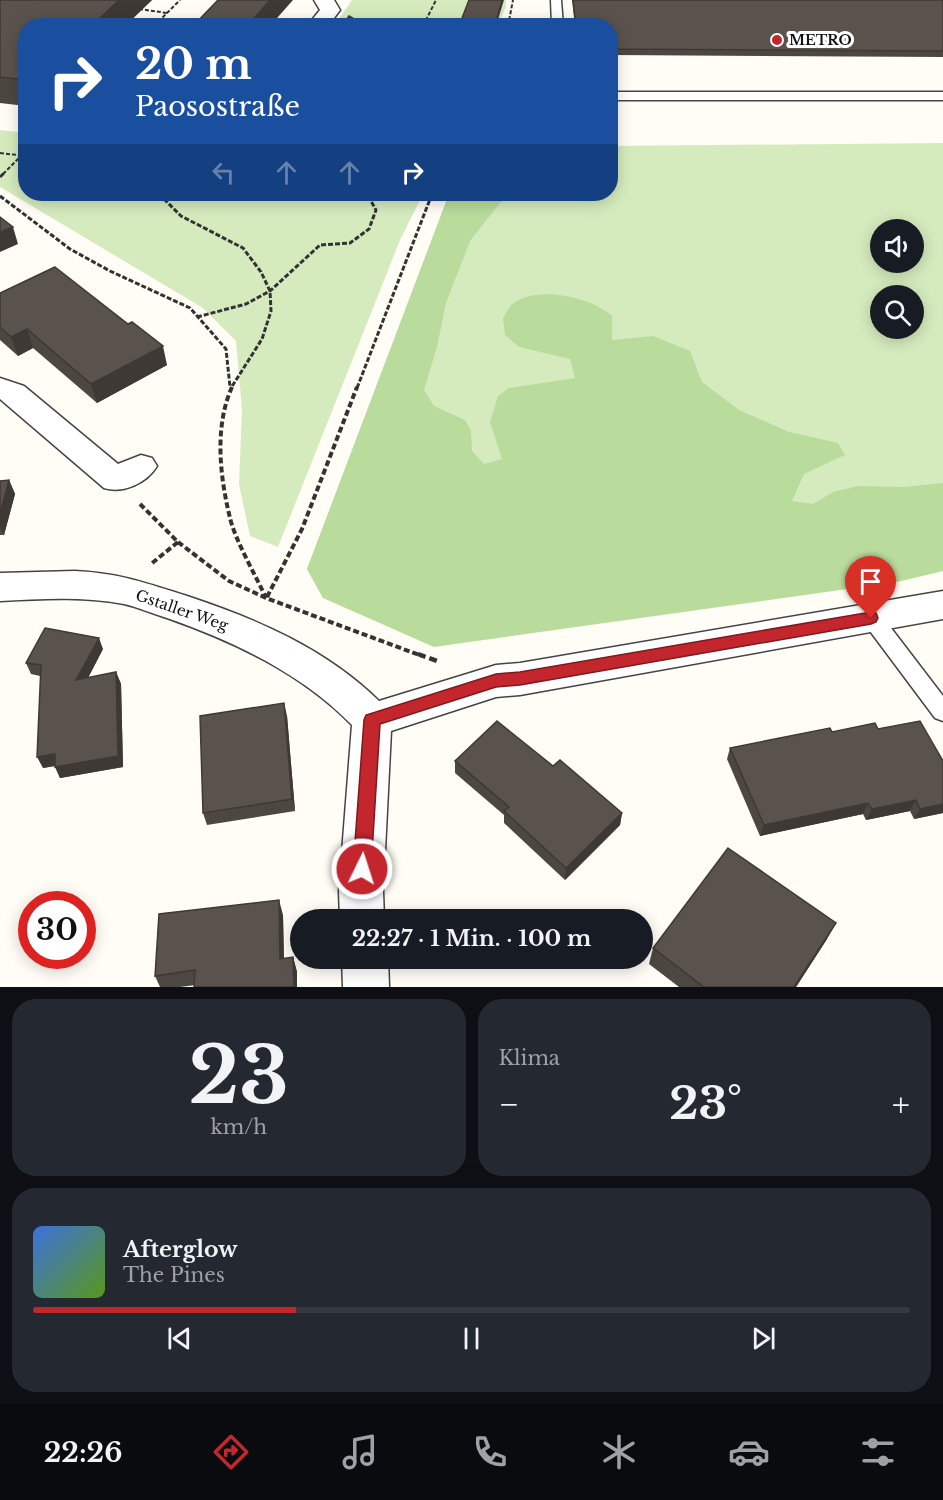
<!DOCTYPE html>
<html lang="de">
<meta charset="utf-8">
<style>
body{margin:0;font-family:"Libre Baskerville",serif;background:#242831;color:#f1f3f6;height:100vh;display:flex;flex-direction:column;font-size:22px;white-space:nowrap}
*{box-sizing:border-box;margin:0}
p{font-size:20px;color:#9ea1a6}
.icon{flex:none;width:33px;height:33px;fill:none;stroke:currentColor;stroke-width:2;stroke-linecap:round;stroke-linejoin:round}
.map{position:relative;height:987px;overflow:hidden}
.details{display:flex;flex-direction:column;gap:12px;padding:12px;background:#0d0f14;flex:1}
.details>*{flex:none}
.guide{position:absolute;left:18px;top:18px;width:600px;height:183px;border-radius:24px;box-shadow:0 3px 15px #0003;background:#1a4fa0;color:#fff;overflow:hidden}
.tools{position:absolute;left:870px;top:219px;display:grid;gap:12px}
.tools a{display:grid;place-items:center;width:54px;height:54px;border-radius:50%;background:#171b24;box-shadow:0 3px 15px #0003;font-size:30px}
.speed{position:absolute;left:18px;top:891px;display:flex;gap:12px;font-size:30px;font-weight:700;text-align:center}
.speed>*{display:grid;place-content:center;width:78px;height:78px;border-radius:50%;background:#171b24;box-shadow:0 3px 15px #0003;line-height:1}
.speed .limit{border:9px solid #d22;background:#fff;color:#111}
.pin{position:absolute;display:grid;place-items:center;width:51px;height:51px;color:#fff;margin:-62px -26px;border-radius:50% 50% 50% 0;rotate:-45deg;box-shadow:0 0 6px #0007}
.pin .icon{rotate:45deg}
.me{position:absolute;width:66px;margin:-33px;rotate:4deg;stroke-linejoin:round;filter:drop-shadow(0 0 4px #0008)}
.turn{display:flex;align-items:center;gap:21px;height:126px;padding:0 18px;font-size:27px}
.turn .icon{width:78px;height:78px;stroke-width:2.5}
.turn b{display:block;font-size:42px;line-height:51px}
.lanes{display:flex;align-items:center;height:57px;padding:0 18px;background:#0003;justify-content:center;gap:30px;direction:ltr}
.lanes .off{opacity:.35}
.big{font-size:45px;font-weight:700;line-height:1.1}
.details .widget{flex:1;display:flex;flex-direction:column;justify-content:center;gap:9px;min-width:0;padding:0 21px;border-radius:24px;background:#242831}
.details .dial{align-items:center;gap:0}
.dial b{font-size:78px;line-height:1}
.song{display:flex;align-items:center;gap:18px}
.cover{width:72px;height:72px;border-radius:9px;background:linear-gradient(135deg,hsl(220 70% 55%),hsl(90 70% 35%))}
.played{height:6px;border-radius:3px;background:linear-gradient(90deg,#c4262e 30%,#363941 30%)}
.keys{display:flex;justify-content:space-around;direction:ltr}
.heat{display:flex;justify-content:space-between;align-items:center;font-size:33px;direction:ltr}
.details .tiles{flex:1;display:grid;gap:12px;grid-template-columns:1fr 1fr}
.widget:last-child{grid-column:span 2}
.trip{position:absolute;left:290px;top:909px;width:363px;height:60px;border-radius:30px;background:#171b24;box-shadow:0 3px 15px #0003;font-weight:700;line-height:60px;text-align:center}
.dock{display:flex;height:96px;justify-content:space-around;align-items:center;background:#090b0e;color:#9ea1a6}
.dock .icon{width:42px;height:42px}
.dock .active{color:#c4262e}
.dock b{font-size:27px;color:#f1f3f6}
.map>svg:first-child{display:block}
.green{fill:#d5ebbd;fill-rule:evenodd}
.forest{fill:#b9dc9c}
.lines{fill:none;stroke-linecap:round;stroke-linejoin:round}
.service-casing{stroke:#444;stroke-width:3}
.minor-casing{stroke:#444;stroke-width:3}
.path-far3{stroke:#333;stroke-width:2;stroke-dasharray:4 2;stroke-linecap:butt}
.path-far2{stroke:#333;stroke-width:3;stroke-dasharray:5 2;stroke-linecap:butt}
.path-far1{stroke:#333;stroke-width:4;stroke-dasharray:6 3;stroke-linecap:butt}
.path{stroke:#333;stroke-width:4.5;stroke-dasharray:8 4;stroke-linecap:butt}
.service{fill:#fff;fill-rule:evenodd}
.minor{fill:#fff;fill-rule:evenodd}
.wall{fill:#4d4742}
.shaded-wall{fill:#3f3936}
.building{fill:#5a524d;stroke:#3f3936;stroke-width:1.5}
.route{fill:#c4262e;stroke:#7f191e;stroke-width:1.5}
.poi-dot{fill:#c4262e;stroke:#fff;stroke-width:2}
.labels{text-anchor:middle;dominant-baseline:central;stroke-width:6;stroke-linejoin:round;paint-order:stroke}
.far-poi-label{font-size:14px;font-weight:bold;fill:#111;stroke:#fff;text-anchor:start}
.street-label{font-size:15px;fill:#111;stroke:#fff}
</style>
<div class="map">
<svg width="943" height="987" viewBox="0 0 943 987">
<rect width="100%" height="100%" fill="#fffdf5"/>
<path class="green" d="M 352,0 L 506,0 L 506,7 L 498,25 L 334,26 Z
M 0,130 L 25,133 L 26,194 L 423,194 L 400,240 L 278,547 L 250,536 L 239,484 L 242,410 L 236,341 L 203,308 L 0,187 Z
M 943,143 L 943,571 L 323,598 L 307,569 L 449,194 L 610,194 L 611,146 ZM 880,230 L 914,230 L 914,262 L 880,262 ZM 880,296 L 914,296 L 914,328 L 880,328 Z"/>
<path class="forest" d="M 449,194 L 500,194 L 503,199 L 470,241 L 446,303 L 437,347 L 424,390 L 434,406 L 465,420 L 471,431 L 472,451 L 484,464 L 502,459 L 490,422 L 498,396 L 509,388 L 575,378 L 570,359 L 519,347 L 505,335 L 503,318 C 506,314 509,306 514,303 C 537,285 592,297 612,316 L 612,340 L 653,336 L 690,351 L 702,382 L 739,410 L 789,432 L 838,443 L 845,455 L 804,474 L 792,501 L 813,504 L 833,492 L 858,486 L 904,487 L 943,483 L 943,571 L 897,582 L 434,647 L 323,598 L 307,569 Z"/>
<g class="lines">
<g class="service-casing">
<path id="service" d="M 551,0 L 561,0 L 563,26 L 552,26 Z
M 610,92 L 943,92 L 943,100 L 610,100 Z
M 871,609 L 878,611 L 943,696 L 943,721 L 935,718 L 864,623 L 861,617 L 864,611 Z"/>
</g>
<g class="minor-casing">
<path id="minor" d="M 314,0 L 334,0 L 340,10 L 328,26 L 307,26 L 320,10 Z
M 0,378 L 24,386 L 118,464 L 141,455 L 152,458 L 157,466 C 147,483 123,494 104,488 L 0,399 Z
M 75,571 C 119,573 146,583 187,596 C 257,619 326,649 379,701 L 496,665 L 520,663 L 943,591 L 943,619 L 520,695 L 496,697 L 391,731 L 383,891 L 384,920 L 340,920 L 339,891 L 352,725 C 301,673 235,642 167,618 C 153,614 138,607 124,604 C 83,596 41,599 0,601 L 0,573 Z
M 342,958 L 388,958 L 389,987 L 343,987 Z"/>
</g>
<path class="path-far3" d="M 139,9 L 167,13
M 154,26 L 180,0
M 423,26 L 436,0
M 508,26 L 513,0
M 0,153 L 26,156
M 3,174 L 26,151"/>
<path class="path-far2" d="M 0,177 L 5,172
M 159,194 L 181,216 L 243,248 L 261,272 L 270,291 L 271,311 L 262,339 L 231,388
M 0,196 L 70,249 L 110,271 L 190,308 L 226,349 L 230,387
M 197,317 L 246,304 L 270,291 L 320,245 L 350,243 L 369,229 L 376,210 L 367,194
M 357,388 L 432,194"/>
<path class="path-far1" d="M 232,387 C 214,427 220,477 230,518 C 235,540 256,576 266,598
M 140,504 L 178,542 L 151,564
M 178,542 L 229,581 L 266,598 L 422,656
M 267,597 L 302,529 L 357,387"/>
<path class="path" d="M 418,654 L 437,661"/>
<use href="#service" class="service"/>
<use href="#minor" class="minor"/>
</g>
<path class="wall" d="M 0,0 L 152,0 L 125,26 L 26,26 L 26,106 L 0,103 Z
M 572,0 L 943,0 L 943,57 L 610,55 L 610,26 L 575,26 Z
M 0,293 L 167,365 L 97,403 L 33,348 L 18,356 L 0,340 Z
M 9,480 L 15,494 L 4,535 L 0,535 L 0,481 Z
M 103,649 L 88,678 L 116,672 L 121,684 L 123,767 L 60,778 L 55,766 L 43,768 L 40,676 L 31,674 L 26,663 Z
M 287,716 L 295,811 L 207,825 L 203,813 Z
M 878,729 L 943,813 L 914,819 L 910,811 L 866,820 L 863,814 L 760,836 L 727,759 L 730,748 L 832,732 Z
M 455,761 L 553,766 L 622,813 L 620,825 L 565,880 L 504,823 L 504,815 L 455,773 Z
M 283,915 L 284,959 L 293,957 L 297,972 L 180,987 L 160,987 L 155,976 Z
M 827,939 L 796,987 L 679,987 L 649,964 L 653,948 Z"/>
<path class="shaded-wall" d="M 119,0 L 152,0 L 125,26 L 99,26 L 98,20 Z
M 270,0 L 293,0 L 270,26 L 247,26 Z
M 502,0 L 504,0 L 496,26 L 495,26 Z
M 94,20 L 96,26 L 88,26 Z
M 13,227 L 18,244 L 0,252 L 0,232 Z
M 27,329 L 33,348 L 18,356 L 11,337 Z
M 163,346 L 167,365 L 97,403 L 91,384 Z
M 9,480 L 15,494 L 4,535 L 0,526 L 0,514 Z
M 99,638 L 103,649 L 81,691 L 76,680 Z
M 116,672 L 121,684 L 123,767 L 60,778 L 55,767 Z
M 284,703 L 287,716 L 295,811 L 292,799 Z
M 55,754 L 60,765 L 43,768 L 37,757 Z
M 916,800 L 910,811 L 866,820 L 872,809 Z
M 868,803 L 863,814 L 760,836 L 764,825 Z
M 943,804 L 943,813 L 914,819 L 920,809 Z
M 622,813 L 620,825 L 565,880 L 566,868 Z
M 279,900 L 283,915 L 284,973 L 280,959 Z
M 836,923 L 827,939 L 796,987 L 794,987 Z
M 293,957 L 297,972 L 297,987 L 294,987 Z"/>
<path class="building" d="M 0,0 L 119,0 L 98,20 L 94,20 L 88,26 L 26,26 L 26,80 L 0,77 Z
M 218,0 L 270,0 L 247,26 L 193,26 Z
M 469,0 L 502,0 L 495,26 L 459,26 Z
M 573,0 L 943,0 L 943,51 L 610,49 L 610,26 L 576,26 Z
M 349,16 L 366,26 L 342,26 Z
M 0,217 L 13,227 L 0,232 Z
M 55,267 L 128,324 L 132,322 L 163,346 L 91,384 L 27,329 L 11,337 L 0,327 L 0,293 Z
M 9,480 L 0,514 L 0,481 Z
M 45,628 L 99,638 L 76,680 L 116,672 L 118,756 L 55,767 L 55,754 L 37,757 L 41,665 L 26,663 Z
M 284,703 L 292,799 L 203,813 L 200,716 Z
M 497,721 L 553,766 L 560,760 L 622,813 L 566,868 L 504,811 L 509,807 L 455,761 Z
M 920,721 L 943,761 L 943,804 L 920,809 L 916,800 L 872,809 L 868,803 L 764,825 L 730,748 L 830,728 L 832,732 L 875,723 L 878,729 Z
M 728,848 L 836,923 L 794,987 L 704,987 L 653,948 Z
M 279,900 L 280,959 L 293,957 L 294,987 L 194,987 L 195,970 L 155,976 L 159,914 Z"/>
<path class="route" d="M 871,612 L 876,613 L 878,618 L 876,622 L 871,624 L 520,685 L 496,687 L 380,724 L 371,869 L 368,875 L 362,878 L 356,875 L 353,869 L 364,720 L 366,715 L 496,674 L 520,672 Z"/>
<circle class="poi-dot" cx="777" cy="40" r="6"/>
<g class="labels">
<g class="far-poi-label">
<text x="789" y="40">METRO</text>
</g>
<g class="street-label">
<text transform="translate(182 610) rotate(19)">Gstaller Weg</text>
</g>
</g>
</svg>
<div class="tools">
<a><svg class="icon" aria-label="sound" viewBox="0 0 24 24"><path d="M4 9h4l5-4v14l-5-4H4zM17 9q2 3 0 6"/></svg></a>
<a><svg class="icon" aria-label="search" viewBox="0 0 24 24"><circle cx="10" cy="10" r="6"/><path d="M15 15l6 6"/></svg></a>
</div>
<div class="speed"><div class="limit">30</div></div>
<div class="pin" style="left:871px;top:618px;background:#d93025"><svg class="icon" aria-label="arrive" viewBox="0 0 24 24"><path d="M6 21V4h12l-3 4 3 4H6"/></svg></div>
<svg class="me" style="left:362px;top:869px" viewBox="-20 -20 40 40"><circle r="17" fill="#c4262e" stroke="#fff" stroke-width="3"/><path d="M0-11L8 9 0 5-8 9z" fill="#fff"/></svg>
<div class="trip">22:27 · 1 Min. · 100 m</div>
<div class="guide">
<div class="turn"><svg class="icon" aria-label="right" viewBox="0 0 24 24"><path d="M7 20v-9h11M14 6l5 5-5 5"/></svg><div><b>20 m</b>Paosostraße</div></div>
<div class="lanes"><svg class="icon off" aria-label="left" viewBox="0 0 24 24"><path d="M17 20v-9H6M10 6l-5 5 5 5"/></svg><svg class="icon off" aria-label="ahead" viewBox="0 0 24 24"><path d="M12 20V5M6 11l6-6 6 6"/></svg><svg class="icon off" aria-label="ahead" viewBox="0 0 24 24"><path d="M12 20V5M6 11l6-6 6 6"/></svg><svg class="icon" aria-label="right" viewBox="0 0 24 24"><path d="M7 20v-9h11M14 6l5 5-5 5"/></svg></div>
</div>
</div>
<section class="details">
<div class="tiles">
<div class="widget dial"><b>23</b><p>km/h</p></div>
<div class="widget"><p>Klima</p>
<div class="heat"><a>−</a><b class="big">23°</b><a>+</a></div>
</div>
<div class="widget">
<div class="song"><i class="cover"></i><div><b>Afterglow</b><p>The Pines</p></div></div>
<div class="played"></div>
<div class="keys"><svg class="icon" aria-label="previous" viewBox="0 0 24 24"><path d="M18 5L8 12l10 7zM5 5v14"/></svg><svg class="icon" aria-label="pause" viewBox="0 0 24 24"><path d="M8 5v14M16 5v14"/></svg><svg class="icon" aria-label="next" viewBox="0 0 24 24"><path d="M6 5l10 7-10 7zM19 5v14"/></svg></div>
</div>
</div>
</section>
<nav class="dock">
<b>22:26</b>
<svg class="icon active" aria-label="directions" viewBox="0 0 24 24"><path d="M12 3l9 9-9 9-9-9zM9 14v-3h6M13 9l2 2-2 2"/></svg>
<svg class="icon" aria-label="music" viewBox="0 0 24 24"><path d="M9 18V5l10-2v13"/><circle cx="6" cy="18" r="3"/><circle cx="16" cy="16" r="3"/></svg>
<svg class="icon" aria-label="phone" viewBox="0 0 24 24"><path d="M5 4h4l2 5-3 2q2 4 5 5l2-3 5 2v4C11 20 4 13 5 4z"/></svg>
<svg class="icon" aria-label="climate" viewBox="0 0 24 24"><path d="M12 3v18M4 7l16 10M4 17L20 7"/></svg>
<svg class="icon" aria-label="car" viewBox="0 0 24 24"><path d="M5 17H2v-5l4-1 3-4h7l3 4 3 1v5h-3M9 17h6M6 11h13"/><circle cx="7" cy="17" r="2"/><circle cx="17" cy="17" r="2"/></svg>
<svg class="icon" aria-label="filters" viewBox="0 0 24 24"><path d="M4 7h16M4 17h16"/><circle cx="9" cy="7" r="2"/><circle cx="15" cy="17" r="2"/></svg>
</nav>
